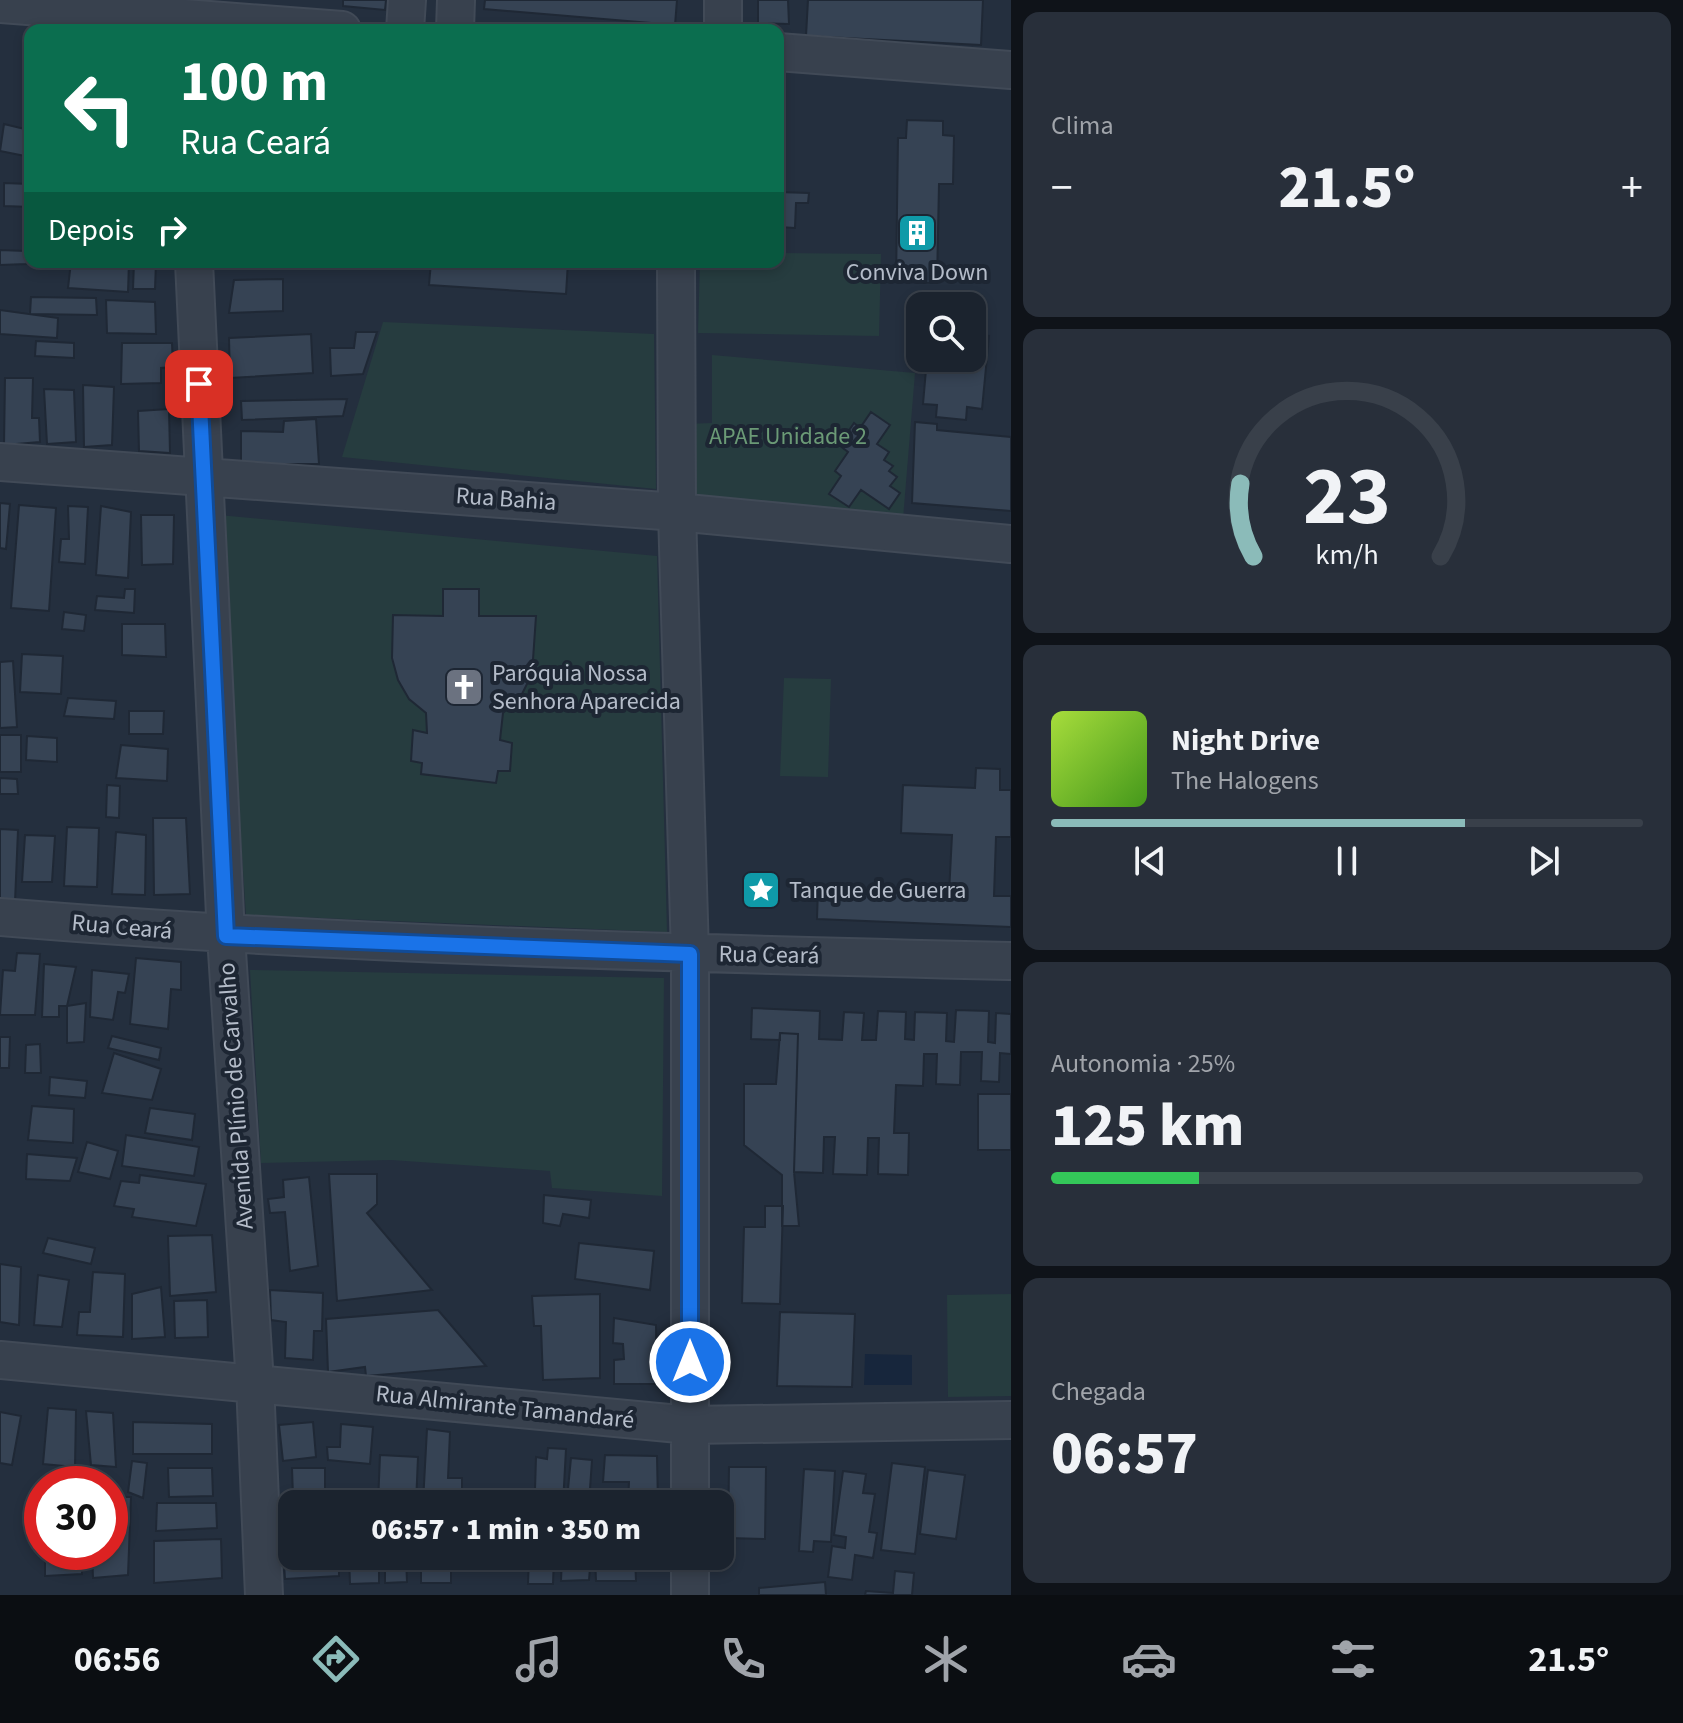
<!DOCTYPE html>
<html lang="pt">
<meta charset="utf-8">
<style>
body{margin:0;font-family:"Source Sans 3",sans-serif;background:#282f3a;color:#f1f3f6;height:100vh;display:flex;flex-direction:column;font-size:30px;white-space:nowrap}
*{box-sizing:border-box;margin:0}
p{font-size:26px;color:#a0a4aa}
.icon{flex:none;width:44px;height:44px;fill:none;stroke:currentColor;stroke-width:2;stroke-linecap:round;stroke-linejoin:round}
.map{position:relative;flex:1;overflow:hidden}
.panel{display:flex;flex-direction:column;gap:12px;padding:12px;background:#0f1319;width:672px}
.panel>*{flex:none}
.guide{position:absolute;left:24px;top:24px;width:760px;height:244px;border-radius:16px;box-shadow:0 4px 12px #0003,0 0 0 2px #39404a;background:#0b6e4f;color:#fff;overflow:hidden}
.fabs{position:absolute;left:906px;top:292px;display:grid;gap:16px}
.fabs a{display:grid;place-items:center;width:80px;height:80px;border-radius:16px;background:#1b232e;box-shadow:0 4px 12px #0003,0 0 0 2px #39404a;font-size:40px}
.speed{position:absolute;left:24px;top:1466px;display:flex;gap:16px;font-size:40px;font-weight:700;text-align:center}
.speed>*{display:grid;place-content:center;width:104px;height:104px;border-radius:50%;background:#1b232e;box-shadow:0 4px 12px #0003,0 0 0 2px #39404a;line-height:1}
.speed .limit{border:12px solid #d22;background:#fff;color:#111}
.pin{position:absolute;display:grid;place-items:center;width:68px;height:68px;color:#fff;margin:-34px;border-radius:16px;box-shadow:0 4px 12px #0006}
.me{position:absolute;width:88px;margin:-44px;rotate:0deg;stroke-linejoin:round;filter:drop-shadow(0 0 6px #0008)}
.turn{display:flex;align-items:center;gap:28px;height:168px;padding:0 24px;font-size:36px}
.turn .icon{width:104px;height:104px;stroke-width:2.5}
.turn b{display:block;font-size:56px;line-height:68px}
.then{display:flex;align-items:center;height:76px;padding:0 24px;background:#0003;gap:16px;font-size:30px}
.big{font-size:60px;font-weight:800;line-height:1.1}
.panel .widget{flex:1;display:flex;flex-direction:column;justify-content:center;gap:12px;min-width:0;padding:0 28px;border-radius:16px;background:#282f3a}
.panel .dial{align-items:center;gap:0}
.dial svg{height:208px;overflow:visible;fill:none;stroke:#39404a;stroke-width:7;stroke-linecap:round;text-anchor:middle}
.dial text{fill:#f1f3f6;stroke:none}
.song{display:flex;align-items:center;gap:24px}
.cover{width:96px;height:96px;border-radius:12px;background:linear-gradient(135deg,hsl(80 70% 55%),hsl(100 70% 35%))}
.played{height:8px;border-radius:4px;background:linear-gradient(90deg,#8bbbb9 70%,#39404a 70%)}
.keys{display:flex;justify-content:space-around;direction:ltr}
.heat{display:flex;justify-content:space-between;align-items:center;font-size:44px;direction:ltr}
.charge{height:12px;border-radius:6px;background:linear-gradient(90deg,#34c759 25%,#39404a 0)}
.trip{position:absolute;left:278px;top:1490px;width:456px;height:80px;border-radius:16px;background:#1b232e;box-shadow:0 4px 12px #0003,0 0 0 2px #39404a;font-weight:800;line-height:80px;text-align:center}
.menu{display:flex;height:128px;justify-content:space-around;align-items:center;background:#0b0e12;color:#a0a4aa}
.menu .icon{width:56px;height:56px}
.menu .active{color:#8bbbb9}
.menu b{font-size:36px;color:#f1f3f6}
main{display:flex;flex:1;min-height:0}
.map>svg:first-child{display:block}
.green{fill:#263c3f}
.water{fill:#17263c}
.building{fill:#364354;stroke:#1f2835;stroke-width:2}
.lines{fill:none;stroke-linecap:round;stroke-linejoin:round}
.minor-casing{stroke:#414a57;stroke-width:40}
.minor{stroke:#38414e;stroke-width:36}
.route-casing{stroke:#114b97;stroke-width:20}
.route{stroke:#1a73e8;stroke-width:14}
.labels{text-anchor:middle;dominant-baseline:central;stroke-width:8;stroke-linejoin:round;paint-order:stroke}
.poi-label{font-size:24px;fill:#b4bcc9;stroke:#1d2633;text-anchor:start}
.park-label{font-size:24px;fill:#6b9a76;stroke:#1d2633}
.street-label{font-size:24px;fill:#b4bcc9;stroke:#1d2633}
</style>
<main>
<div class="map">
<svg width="1011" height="1595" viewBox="0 0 1011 1595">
<rect width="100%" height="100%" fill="#242f3e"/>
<path class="green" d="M 778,253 L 881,254 L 879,336 L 698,333 L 700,262 L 778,262 Z
M 383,322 L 654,334 L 656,489 L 342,457 Z
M 712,355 L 915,373 L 903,519 L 689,500 L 685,424 L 712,423 Z
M 219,515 L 657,556 L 667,932 L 246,915 Z
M 784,678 L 831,679 L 828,777 L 780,776 Z
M 250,970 L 664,978 L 662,1196 L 552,1188 L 550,1171 L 391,1160 L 261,1163 Z
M 1011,1294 L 1011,1396 L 948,1397 L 947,1295 Z"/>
<path class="water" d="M 865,1354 L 912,1355 L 912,1385 L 864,1385 Z"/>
<path class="building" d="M 343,0 L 386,0 L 385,10 L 343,6 Z
M 485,0 L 677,0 L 675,25 L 484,9 Z
M 758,0 L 788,0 L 789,24 L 758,23 Z
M 808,0 L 983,0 L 981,45 L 806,36 Z
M 907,120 L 943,121 L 943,135 L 954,136 L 953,184 L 939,184 L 937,283 L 896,282 L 898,138 L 906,138 Z
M 4,124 L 29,130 L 30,125 L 30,157 L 0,151 Z
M 4,183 L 30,184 L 30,207 L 4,206 Z
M 778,192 L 809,193 L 808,203 L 796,203 L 795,228 L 778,227 Z
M 0,250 L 26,251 L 27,264 L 0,265 Z
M 71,262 L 129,262 L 128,292 L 68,288 Z
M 134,262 L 156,262 L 155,289 L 133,289 Z
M 431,262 L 568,262 L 566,294 L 429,285 Z
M 283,279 L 283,311 L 229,313 L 234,280 Z
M 31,297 L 96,298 L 97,315 L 30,314 Z
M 106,300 L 155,302 L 156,334 L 107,333 Z
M 0,310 L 58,318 L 57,338 L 0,334 Z
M 972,320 L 977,321 L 976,335 L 989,336 L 982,409 L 967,407 L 966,420 L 936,417 L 937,405 L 923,404 L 927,358 L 972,358 Z
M 356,332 L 377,332 L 363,374 L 331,376 L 330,348 L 354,348 Z
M 311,334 L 313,373 L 230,378 L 229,338 Z
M 36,341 L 74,343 L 74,358 L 35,356 Z
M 122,343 L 172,343 L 173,367 L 161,368 L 161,383 L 121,384 Z
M 5,378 L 33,378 L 32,418 L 39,418 L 40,442 L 4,445 Z
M 83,385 L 114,387 L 112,445 L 84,447 Z
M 44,389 L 74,390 L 76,442 L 47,444 Z
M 347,399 L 343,416 L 242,420 L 241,401 Z
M 169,409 L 170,453 L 139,451 L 138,411 Z
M 871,412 L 890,425 L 877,444 L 889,452 L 884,460 L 893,466 L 889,471 L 897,477 L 890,486 L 900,493 L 889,509 L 861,490 L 849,507 L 829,494 L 841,476 L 835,471 L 848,452 L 839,445 L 854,423 L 860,428 Z
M 316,419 L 319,464 L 241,464 L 241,431 L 283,432 L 284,421 Z
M 915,422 L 937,424 L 937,430 L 1011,437 L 1011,511 L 912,503 Z
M 0,503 L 10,504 L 6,549 L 0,548 Z
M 19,505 L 56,508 L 49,611 L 11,608 Z
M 68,506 L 88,507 L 85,564 L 59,562 L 61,539 L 69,539 Z
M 101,506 L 131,512 L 128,578 L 96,575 Z
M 141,515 L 174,515 L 173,564 L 142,565 Z
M 125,589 L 135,589 L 134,613 L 95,610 L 97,596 L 124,598 Z
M 443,589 L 479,589 L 479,616 L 536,616 L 532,674 L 521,696 L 503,713 L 500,740 L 512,743 L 510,771 L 498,771 L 496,783 L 421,774 L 422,763 L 411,761 L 413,730 L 427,733 L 426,713 L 409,699 L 398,680 L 392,658 L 393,615 L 443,616 Z
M 64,612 L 86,615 L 84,631 L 62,629 Z
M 122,624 L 165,624 L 166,657 L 122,655 Z
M 22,654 L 63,656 L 61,694 L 20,692 Z
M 13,661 L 17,727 L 0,728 L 0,662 Z
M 68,698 L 116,701 L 114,719 L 64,716 Z
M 129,711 L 164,711 L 163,734 L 129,734 Z
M 0,735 L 21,735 L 21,772 L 0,772 Z
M 27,736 L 57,738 L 57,762 L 26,760 Z
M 121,745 L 168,749 L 167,781 L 116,778 Z
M 976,768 L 1000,769 L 1000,790 L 1011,790 L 1011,837 L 996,837 L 994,896 L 1011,896 L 1011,927 L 817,919 L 818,888 L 949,894 L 952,835 L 901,833 L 903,785 L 975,788 Z
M 0,778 L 17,779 L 18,794 L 0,794 Z
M 107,785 L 120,786 L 119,818 L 106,817 Z
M 153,818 L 186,818 L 190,894 L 154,895 Z
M 67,827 L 99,828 L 97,887 L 64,886 Z
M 0,829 L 18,830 L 15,902 L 0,902 Z
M 116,832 L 146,835 L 145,895 L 112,894 Z
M 25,835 L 55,836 L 52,882 L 22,882 Z
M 17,953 L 40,954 L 35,1015 L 0,1015 L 3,970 L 15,971 Z
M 136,958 L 181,962 L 181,990 L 171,989 L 168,1029 L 130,1024 Z
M 44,964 L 76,967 L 67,1006 L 59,1006 L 59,1017 L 42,1017 Z
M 92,970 L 129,974 L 125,993 L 118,992 L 113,1020 L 90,1017 Z
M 86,1003 L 84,1042 L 67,1043 L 67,1006 Z
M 752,1008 L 820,1011 L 819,1039 L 842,1040 L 844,1012 L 864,1013 L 862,1040 L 876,1040 L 878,1011 L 906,1012 L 905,1039 L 914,1040 L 915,1012 L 947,1013 L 946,1041 L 954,1042 L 956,1010 L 989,1011 L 988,1042 L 995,1043 L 996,1013 L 1011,1014 L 1011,1054 L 1000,1053 L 999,1082 L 981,1081 L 982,1052 L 961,1052 L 960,1085 L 936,1084 L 937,1054 L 924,1054 L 923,1086 L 896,1085 L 894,1133 L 909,1133 L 908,1175 L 878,1174 L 879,1138 L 868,1138 L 867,1175 L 833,1174 L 835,1137 L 824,1137 L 823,1173 L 794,1172 L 798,1034 L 780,1033 L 780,1040 L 751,1039 Z
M 780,1033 L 798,1034 L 794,1172 L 799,1226 L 782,1226 L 782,1175 L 744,1145 L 744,1084 L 776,1084 Z
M 112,1036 L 161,1048 L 159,1060 L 108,1048 Z
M 0,1037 L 10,1037 L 9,1068 L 0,1068 Z
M 40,1044 L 41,1073 L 25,1073 L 26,1045 Z
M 114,1053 L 161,1069 L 152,1100 L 102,1093 Z
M 50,1077 L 87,1081 L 85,1098 L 49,1095 Z
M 978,1094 L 1011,1094 L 1011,1150 L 978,1150 Z
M 32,1106 L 74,1109 L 73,1143 L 28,1140 Z
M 150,1108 L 195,1114 L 192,1140 L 145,1133 Z
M 126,1135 L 199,1147 L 194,1176 L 122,1166 Z
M 87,1142 L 118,1151 L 110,1179 L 78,1172 Z
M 27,1154 L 77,1158 L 70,1181 L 26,1179 Z
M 329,1174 L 377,1174 L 377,1204 L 367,1213 L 432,1290 L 337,1301 Z
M 140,1175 L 206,1184 L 196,1226 L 132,1217 L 134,1209 L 114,1206 L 121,1181 L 139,1183 Z
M 309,1177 L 318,1266 L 290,1271 L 285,1212 L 270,1213 L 268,1199 L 284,1197 L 283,1180 Z
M 544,1195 L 591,1200 L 589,1218 L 563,1214 L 560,1226 L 543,1223 Z
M 765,1206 L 783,1206 L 780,1304 L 742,1303 L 744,1227 L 765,1227 Z
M 212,1235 L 216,1292 L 170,1296 L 168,1236 Z
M 48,1238 L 95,1248 L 91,1264 L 43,1253 Z
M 579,1243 L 654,1251 L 650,1290 L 575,1279 Z
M 0,1264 L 21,1267 L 19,1325 L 0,1322 Z
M 93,1272 L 125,1274 L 123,1337 L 77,1335 L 79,1312 L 90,1312 Z
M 38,1275 L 69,1280 L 62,1327 L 34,1325 Z
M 161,1287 L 165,1337 L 132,1339 L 132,1294 Z
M 270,1290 L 323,1293 L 322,1331 L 314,1331 L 313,1360 L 285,1358 L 286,1322 L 271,1320 Z
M 600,1294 L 600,1378 L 543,1380 L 541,1326 L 534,1326 L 532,1296 Z
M 207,1300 L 208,1337 L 175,1338 L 174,1301 Z
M 438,1310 L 486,1366 L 366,1376 L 365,1367 L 328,1372 L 326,1319 Z
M 780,1312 L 855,1314 L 852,1387 L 777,1386 Z
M 614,1318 L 656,1325 L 657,1384 L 614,1384 L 614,1360 L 624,1359 L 623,1344 L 613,1343 Z
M 48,1408 L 76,1410 L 75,1467 L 43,1464 Z
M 86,1411 L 113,1413 L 116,1467 L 91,1465 Z
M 0,1412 L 21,1416 L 12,1465 L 0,1463 Z
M 133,1422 L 212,1424 L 212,1454 L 133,1454 Z
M 313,1422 L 316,1457 L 283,1461 L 279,1425 Z
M 341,1424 L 373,1427 L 370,1464 L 328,1460 L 327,1447 L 340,1447 Z
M 427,1429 L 450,1432 L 448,1478 L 462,1478 L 462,1503 L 423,1503 Z
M 548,1448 L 566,1449 L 563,1504 L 543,1504 L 543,1491 L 535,1490 L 536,1457 L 547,1459 Z
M 380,1455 L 418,1457 L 416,1504 L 378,1504 Z
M 605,1455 L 657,1456 L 658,1504 L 628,1504 L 629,1482 L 603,1482 Z
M 571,1458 L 592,1460 L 590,1489 L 568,1489 Z
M 132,1461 L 147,1463 L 143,1498 L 128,1492 Z
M 892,1463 L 925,1467 L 915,1554 L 881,1550 Z
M 729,1467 L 766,1467 L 765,1539 L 728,1538 Z
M 168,1468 L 212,1468 L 213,1496 L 169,1497 Z
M 292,1468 L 325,1468 L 325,1494 L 293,1497 Z
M 804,1469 L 835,1471 L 831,1542 L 814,1541 L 813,1552 L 799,1551 Z
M 928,1470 L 965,1475 L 956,1539 L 920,1534 Z
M 843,1471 L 866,1474 L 863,1493 L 875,1494 L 869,1532 L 877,1533 L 873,1558 L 855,1555 L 852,1580 L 828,1577 L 832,1546 L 845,1548 L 846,1537 L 834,1535 Z
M 110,1497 L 131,1497 L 128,1575 L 93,1578 L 92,1552 L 110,1552 Z
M 157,1503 L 216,1503 L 217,1528 L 156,1531 Z
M 221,1539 L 222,1578 L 154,1583 L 154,1541 Z
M 292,1548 L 292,1556 L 339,1556 L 339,1576 L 285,1579 L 283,1549 Z
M 45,1552 L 82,1552 L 82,1574 L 45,1576 Z
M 349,1556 L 379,1556 L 379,1583 L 350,1584 Z
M 385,1556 L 406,1556 L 407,1582 L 385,1583 Z
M 421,1556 L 451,1556 L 451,1583 L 421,1583 Z
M 464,1556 L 480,1556 L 480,1569 L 464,1570 Z
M 506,1556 L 522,1556 L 522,1566 L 505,1566 Z
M 529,1556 L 554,1556 L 553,1584 L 528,1584 Z
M 562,1556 L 591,1556 L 589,1580 L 561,1581 Z
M 595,1556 L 635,1556 L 636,1581 L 596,1581 Z
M 895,1571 L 914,1573 L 912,1595 L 865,1595 L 866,1591 L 893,1593 Z
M 825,1582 L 826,1595 L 759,1595 L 759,1588 Z"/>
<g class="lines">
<g class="minor-casing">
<path id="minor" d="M 0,4 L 342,30
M 405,30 L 407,0
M 455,30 L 456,0
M 723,30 L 723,0
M 778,52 L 1011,70
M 194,262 L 226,936 L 255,1383 L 264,1595
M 676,262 L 677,512 L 690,954 L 690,1504
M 0,462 L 677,512 L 1011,544
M 0,917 C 336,945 674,953 1011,961
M 0,1360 L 690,1425 L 1011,1420
M 690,1556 L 690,1595"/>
</g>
<use href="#minor" class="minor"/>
</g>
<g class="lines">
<g class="route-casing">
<path id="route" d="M 199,384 L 226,936 L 690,954 L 690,1362"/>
</g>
<use href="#route" class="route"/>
</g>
<defs>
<g id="building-square" transform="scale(2)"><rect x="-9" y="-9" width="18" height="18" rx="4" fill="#0f9aa8" stroke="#1d2633"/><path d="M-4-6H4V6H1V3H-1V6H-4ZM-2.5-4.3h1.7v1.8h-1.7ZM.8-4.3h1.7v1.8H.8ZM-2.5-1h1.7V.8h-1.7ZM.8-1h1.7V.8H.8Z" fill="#fff"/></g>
<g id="church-square" transform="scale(2)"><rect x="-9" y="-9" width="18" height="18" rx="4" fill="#6b7280" stroke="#1d2633"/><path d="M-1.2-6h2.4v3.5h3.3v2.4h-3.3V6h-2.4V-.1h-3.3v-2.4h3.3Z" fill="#fff"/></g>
<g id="sight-square" transform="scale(2)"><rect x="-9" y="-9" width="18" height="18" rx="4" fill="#0f9aa8" stroke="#1d2633"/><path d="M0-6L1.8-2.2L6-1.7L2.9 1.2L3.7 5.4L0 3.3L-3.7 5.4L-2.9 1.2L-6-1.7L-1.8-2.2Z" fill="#fff"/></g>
</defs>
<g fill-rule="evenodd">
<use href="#building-square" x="917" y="233"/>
<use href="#church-square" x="464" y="687"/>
<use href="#sight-square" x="761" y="890"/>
</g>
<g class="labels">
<g class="poi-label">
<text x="917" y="272" text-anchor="middle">Conviva Down</text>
<text x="492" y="673">Paróquia Nossa<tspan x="492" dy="28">Senhora Aparecida</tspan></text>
<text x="789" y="890">Tanque de Guerra</text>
</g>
<g class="park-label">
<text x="788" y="436">APAE Unidade 2</text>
</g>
<g class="street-label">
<text transform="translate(506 499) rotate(4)">Rua Bahia</text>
<text transform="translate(122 927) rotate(5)">Rua Ceará</text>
<text transform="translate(769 955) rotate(1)">Rua Ceará</text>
<text transform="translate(236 1096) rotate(-94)">Avenida Plínio de Carvalho</text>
<text transform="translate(505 1407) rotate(6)">Rua Almirante Tamandaré</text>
</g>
</g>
</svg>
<div class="fabs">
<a><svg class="icon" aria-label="search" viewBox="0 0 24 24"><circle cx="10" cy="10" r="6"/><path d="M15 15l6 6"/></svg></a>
</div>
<div class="speed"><div class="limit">30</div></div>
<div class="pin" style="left:199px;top:384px;background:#d93025"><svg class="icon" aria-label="arrive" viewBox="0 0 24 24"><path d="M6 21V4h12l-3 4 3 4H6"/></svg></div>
<svg class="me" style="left:690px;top:1362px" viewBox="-20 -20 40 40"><circle r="17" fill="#1a73e8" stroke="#fff" stroke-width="3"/><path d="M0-11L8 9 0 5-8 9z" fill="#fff"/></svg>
<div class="trip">06:57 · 1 min · 350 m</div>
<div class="guide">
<div class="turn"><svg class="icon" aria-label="left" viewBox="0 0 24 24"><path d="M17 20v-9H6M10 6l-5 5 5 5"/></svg><div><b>100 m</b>Rua Ceará</div></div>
<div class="then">Depois<svg class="icon" aria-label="right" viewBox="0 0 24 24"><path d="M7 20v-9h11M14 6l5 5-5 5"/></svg></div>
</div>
</div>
<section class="panel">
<div class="widget"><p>Clima</p>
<div class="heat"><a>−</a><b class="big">21.5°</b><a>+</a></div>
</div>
<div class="widget dial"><svg viewBox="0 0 100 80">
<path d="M14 69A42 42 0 1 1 86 69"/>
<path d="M14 69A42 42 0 0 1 9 41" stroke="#8bbbb9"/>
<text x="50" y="56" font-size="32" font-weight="700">23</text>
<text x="50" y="72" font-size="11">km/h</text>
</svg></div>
<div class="widget">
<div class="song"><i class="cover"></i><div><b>Night Drive</b><p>The Halogens</p></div></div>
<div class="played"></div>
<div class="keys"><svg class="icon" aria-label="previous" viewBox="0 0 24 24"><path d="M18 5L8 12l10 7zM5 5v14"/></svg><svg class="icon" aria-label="pause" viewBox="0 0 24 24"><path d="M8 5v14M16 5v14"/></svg><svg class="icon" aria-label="next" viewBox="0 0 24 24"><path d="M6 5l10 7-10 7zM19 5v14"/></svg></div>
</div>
<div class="widget"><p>Autonomia · 25%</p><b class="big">125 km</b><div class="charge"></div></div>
<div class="widget"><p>Chegada</p><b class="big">06:57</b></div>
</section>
</main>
<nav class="menu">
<b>06:56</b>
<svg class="icon active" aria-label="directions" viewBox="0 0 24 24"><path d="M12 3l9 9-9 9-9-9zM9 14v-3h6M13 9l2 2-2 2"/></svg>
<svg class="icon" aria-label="music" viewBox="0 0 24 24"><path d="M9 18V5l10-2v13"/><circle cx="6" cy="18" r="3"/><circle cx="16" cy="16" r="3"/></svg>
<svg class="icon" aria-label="phone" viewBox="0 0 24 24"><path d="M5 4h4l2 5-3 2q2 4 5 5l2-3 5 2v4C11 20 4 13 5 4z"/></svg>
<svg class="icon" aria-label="climate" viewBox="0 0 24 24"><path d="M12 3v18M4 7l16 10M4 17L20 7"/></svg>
<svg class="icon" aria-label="car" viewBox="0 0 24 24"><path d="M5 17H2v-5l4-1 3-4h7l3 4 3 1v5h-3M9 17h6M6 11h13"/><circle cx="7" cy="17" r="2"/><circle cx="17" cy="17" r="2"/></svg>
<svg class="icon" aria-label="filters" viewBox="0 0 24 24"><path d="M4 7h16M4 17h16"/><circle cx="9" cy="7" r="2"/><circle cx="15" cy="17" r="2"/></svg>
<b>21.5°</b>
</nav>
